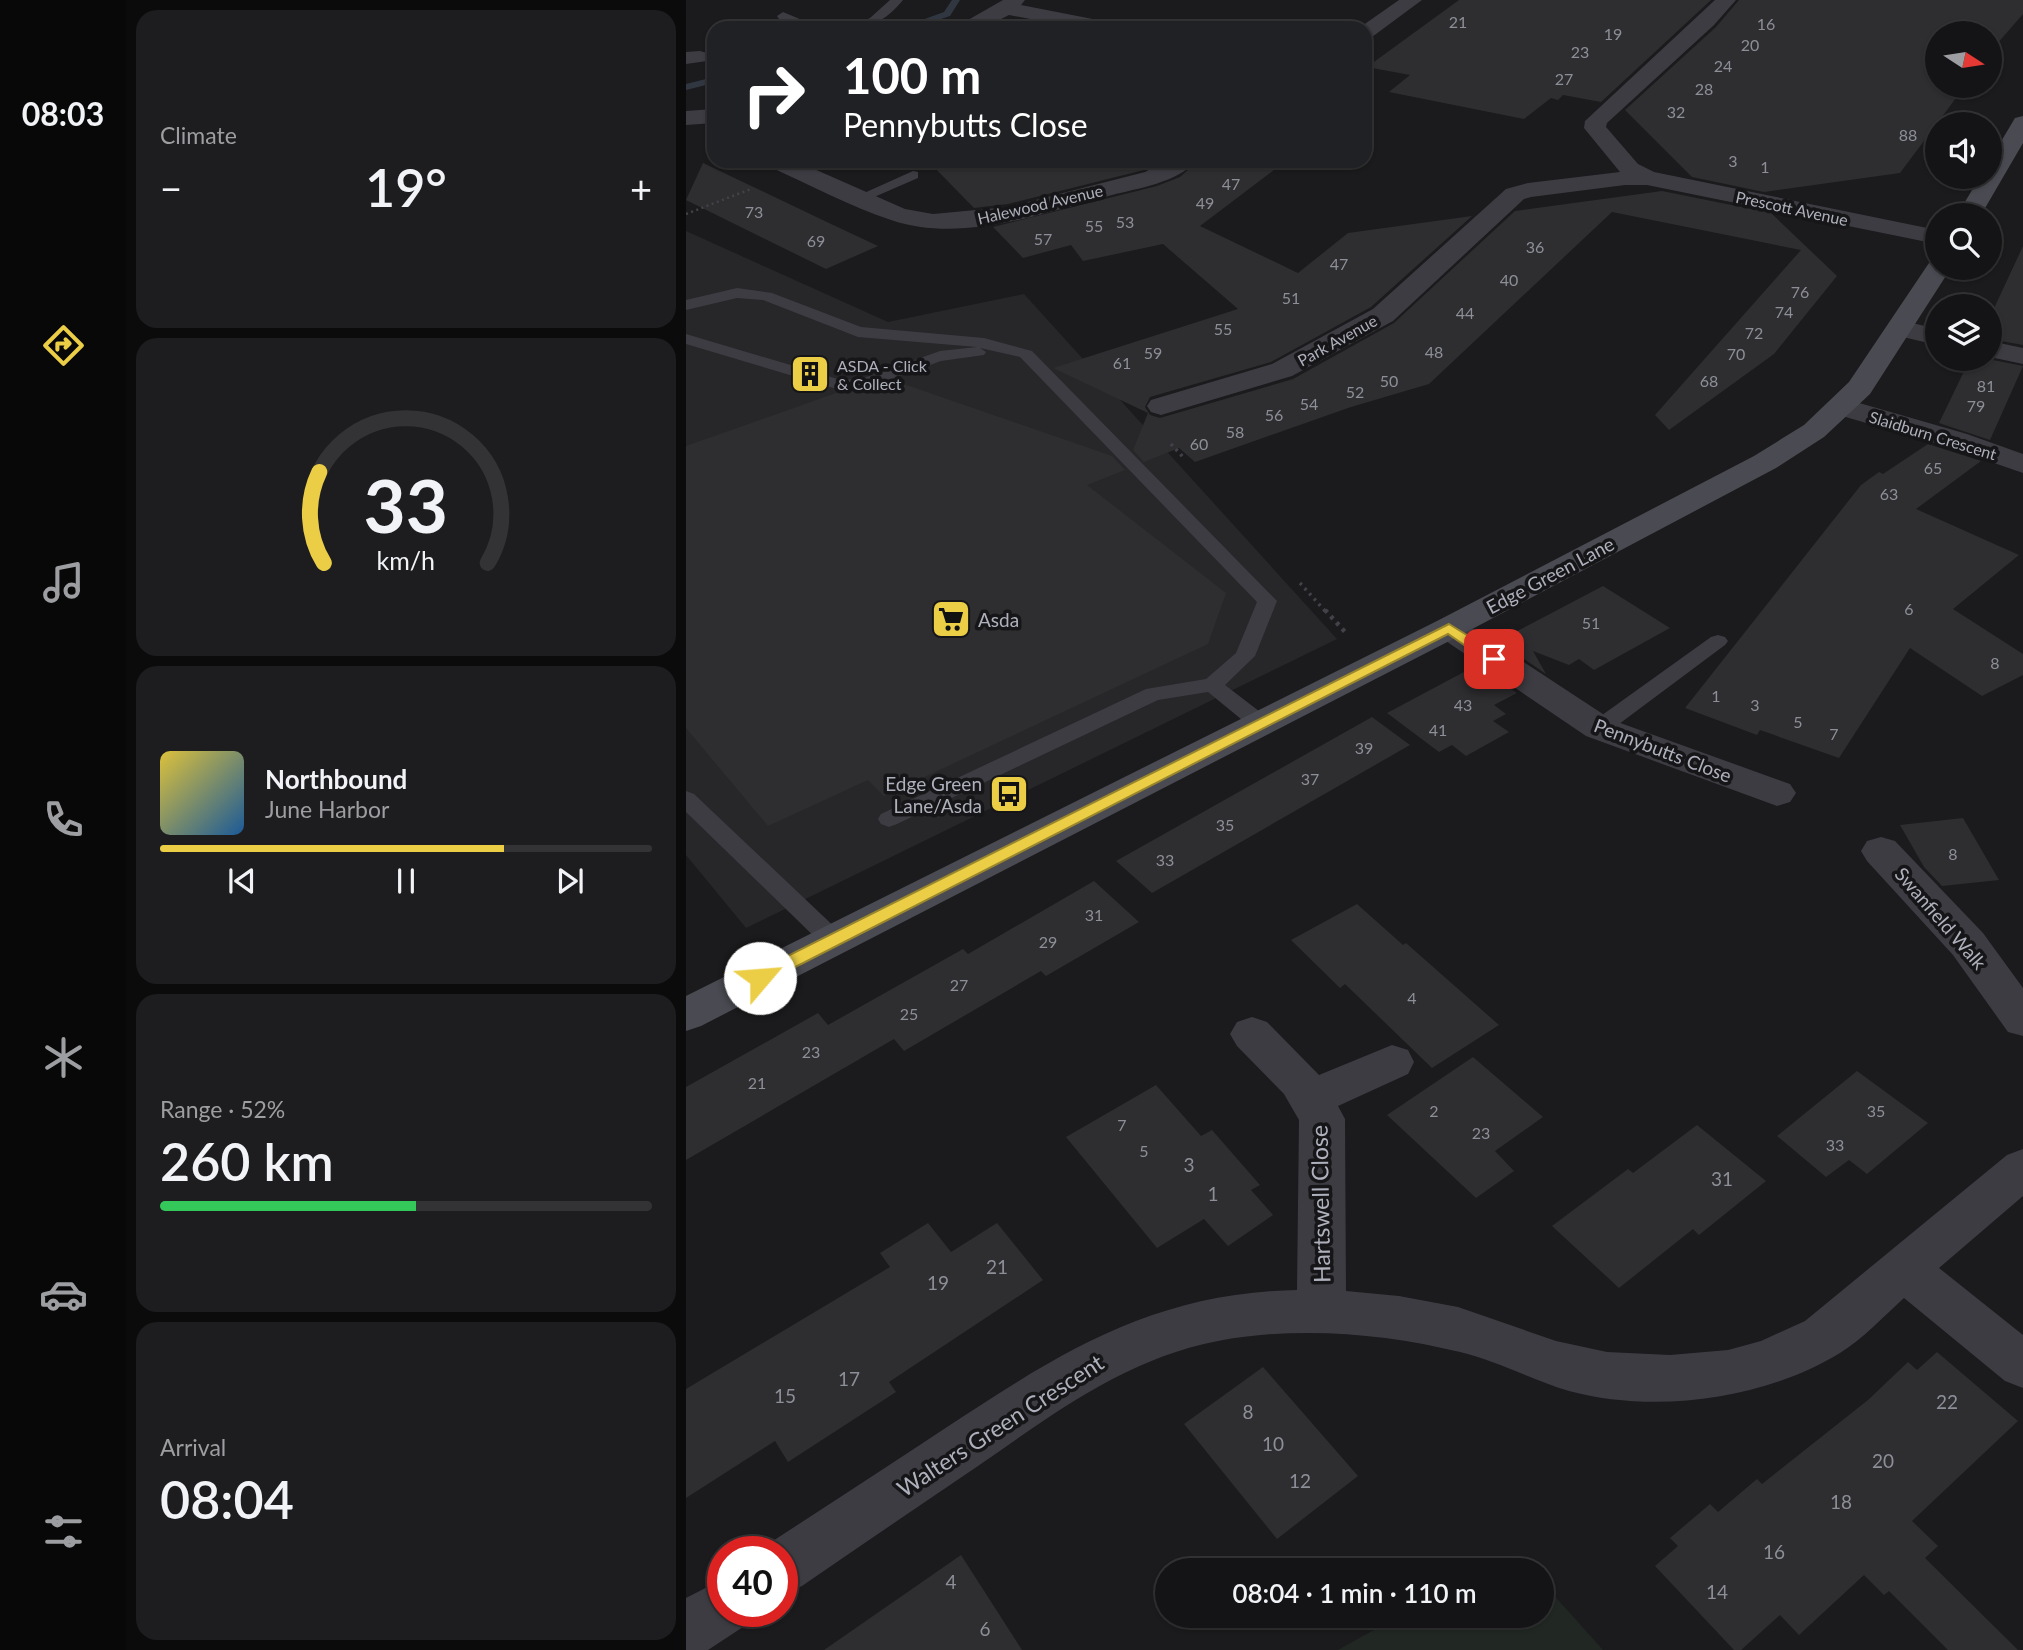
<!DOCTYPE html>
<meta charset="utf-8">
<style>
body{margin:0;font-family:Lato,sans-serif;background:#1d1d1f;color:#f1f3f6;height:100vh;display:flex;flex-direction:column;font-size:26px;white-space:nowrap}
*{box-sizing:border-box;margin:0}
p{font-size:23px;color:#9d9ea1}
.icon{flex:none;width:38px;height:38px;fill:none;stroke:currentColor;stroke-width:2;stroke-linecap:round;stroke-linejoin:round}
.map{position:relative;flex:1;overflow:hidden}
.panel{display:flex;flex-direction:column;gap:10px;padding:10px;background:#0b0b0c;width:560px}
.panel>*{flex:none}
.guide{position:absolute;left:21px;top:21px;width:665px;height:147px;border-radius:21px;box-shadow:0 2px 5px #0004,0 0 0 2px #333335;background:#202124;color:#fff;overflow:hidden}
.needle{width:46px;rotate:102deg}
.buttons{position:absolute;left:1239px;top:21px;display:grid;gap:14px}
.buttons a{display:grid;place-items:center;width:77px;height:77px;border-radius:50%;background:#141416;box-shadow:0 2px 5px #0004,0 0 0 2px #333335;font-size:35px}
.speed{position:absolute;left:21px;top:1536px;display:flex;gap:14px;font-size:35px;font-weight:700;text-align:center}
.speed>*{display:grid;place-content:center;width:91px;height:91px;border-radius:50%;background:#141416;box-shadow:0 2px 5px #0004,0 0 0 2px #333335;line-height:1}
.speed .limit{border:10px solid #d22;background:#fff;color:#111}
.pin{position:absolute;display:grid;place-items:center;width:60px;height:60px;color:#fff;margin:-30px;border-radius:14px;box-shadow:0 4px 10px #0006}
.me{position:absolute;width:77px;margin:-38px;rotate:63deg;stroke-linejoin:round;filter:drop-shadow(0 0 5px #0008)}
.turn{display:flex;align-items:center;gap:24px;height:147px;padding:0 21px;font-size:32px}
.turn .icon{width:91px;height:91px;stroke-width:2.5}
.turn b{display:block;font-size:49px;line-height:60px}
.big{font-size:52px;font-weight:600;line-height:1.1}
.panel .tile{flex:1;display:flex;flex-direction:column;justify-content:center;gap:10px;min-width:0;padding:0 24px;border-radius:21px;background:#1d1d1f}
.panel .dial{align-items:center;gap:0}
.dial svg{height:182px;overflow:visible;fill:none;stroke:#333335;stroke-width:7;stroke-linecap:round;text-anchor:middle}
.dial text{fill:#f1f3f6;stroke:none}
.song{display:flex;align-items:center;gap:21px}
.cover{width:84px;height:84px;border-radius:10px;background:linear-gradient(135deg,hsl(50 70% 55%),hsl(210 70% 35%))}
.played{height:7px;border-radius:4px;background:linear-gradient(90deg,#ebce45 70%,#333335 70%)}
.keys{display:flex;justify-content:space-around;direction:ltr}
.heat{display:flex;justify-content:space-between;align-items:center;font-size:38px;direction:ltr}
.charge{height:10px;border-radius:5px;background:linear-gradient(90deg,#34c759 52%,#333335 0)}
.trip{position:absolute;left:469px;top:1558px;width:399px;height:70px;border-radius:35px;background:#141416;box-shadow:0 2px 5px #0004,0 0 0 2px #333335;font-weight:600;line-height:70px;text-align:center}
main{display:flex;flex:1;min-height:0}
.tabs{display:flex;flex-direction:column;width:126px;justify-content:space-around;align-items:center;background:#080809;color:#9d9ea1}
.tabs .icon{width:49px;height:49px}
.tabs .active{color:#ebce45}
.tabs b{font-size:32px;color:#f1f3f6}
.map>svg:first-child{display:block}
.built{fill:#27272a}
.green{fill:#212823}
.lines{fill:none;stroke-linecap:round;stroke-linejoin:round}
.stream{fill:#313741;fill-rule:evenodd}
.building{fill:#2e2e31}
.path-far2{stroke:#424349;stroke-width:2.5;stroke-dasharray:2 3.5;stroke-linecap:butt}
.path-far1{stroke:#424349;stroke-width:3.5;stroke-dasharray:2.5 4.5;stroke-linecap:butt}
.path{stroke:#424349;stroke-width:4.5;stroke-dasharray:3.5 5;stroke-linecap:butt}
.lane{fill:#3c3c42;fill-rule:evenodd}
.street{fill:#3c3c42;fill-rule:evenodd}
.secondary{fill:#4a4b52;fill-rule:evenodd}
.route{fill:#ebce45;stroke:#99862d;stroke-width:2}
.labels{text-anchor:middle;dominant-baseline:central;stroke-width:7;stroke-linejoin:round;paint-order:stroke}
.number-label{font-size:16px;fill:#8d8f98}
.far-street-label{font-size:16px;fill:#aeb0bc;stroke:#161618}
.far-poi-label{font-size:16px;fill:#aeb0bc;stroke:#161618;text-anchor:start}
.street-label{font-size:19px;fill:#aeb0bc;stroke:#161618}
.poi-label{font-size:19px;fill:#aeb0bc;stroke:#161618;text-anchor:start}
.near-number-label{font-size:19px;fill:#8d8f98}
.near-street-label{font-size:23px;fill:#aeb0bc;stroke:#161618}
</style>
<main>
<nav class="tabs">
<b>08:03</b>
<svg class="icon active" aria-label="directions" viewBox="0 0 24 24"><path d="M12 3l9 9-9 9-9-9zM9 14v-3h6M13 9l2 2-2 2"/></svg>
<svg class="icon" aria-label="music" viewBox="0 0 24 24"><path d="M9 18V5l10-2v13"/><circle cx="6" cy="18" r="3"/><circle cx="16" cy="16" r="3"/></svg>
<svg class="icon" aria-label="phone" viewBox="0 0 24 24"><path d="M5 4h4l2 5-3 2q2 4 5 5l2-3 5 2v4C11 20 4 13 5 4z"/></svg>
<svg class="icon" aria-label="climate" viewBox="0 0 24 24"><path d="M12 3v18M4 7l16 10M4 17L20 7"/></svg>
<svg class="icon" aria-label="car" viewBox="0 0 24 24"><path d="M5 17H2v-5l4-1 3-4h7l3 4 3 1v5h-3M9 17h6M6 11h13"/><circle cx="7" cy="17" r="2"/><circle cx="17" cy="17" r="2"/></svg>
<svg class="icon" aria-label="filters" viewBox="0 0 24 24"><path d="M4 7h16M4 17h16"/><circle cx="9" cy="7" r="2"/><circle cx="15" cy="17" r="2"/></svg>
</nav>
<section class="panel">
<div class="tile"><p>Climate</p>
<div class="heat"><a>−</a><b class="big">19°</b><a>+</a></div>
</div>
<div class="tile dial"><svg viewBox="0 0 100 80">
<path d="M14 69A42 42 0 1 1 86 69"/>
<path d="M14 69A42 42 0 0 1 12 29" stroke="#ebce45"/>
<text x="50" y="56" font-size="32" font-weight="700">33</text>
<text x="50" y="72" font-size="11">km/h</text>
</svg></div>
<div class="tile">
<div class="song"><i class="cover"></i><div><b>Northbound</b><p>June Harbor</p></div></div>
<div class="played"></div>
<div class="keys"><svg class="icon" aria-label="previous" viewBox="0 0 24 24"><path d="M18 5L8 12l10 7zM5 5v14"/></svg><svg class="icon" aria-label="pause" viewBox="0 0 24 24"><path d="M8 5v14M16 5v14"/></svg><svg class="icon" aria-label="next" viewBox="0 0 24 24"><path d="M6 5l10 7-10 7zM19 5v14"/></svg></div>
</div>
<div class="tile"><p>Range · 52%</p><b class="big">260 km</b><div class="charge"></div></div>
<div class="tile"><p>Arrival</p><b class="big">08:04</b></div>
</section>
<div class="map">
<svg width="1337" height="1650" viewBox="0 0 1337 1650">
<rect width="100%" height="100%" fill="#1b1b1d"/>
<path class="built" d="M 0,231 L 202,322 L 338,294 L 651,639 L 60,928 L 0,855 Z"/>
<path class="green" d="M 856,1582 L 917,1650 L 652,1650 L 715,1615 L 856,1615 Z"/>
<g class="lines">
<path class="stream" d="M 266,0 L 274,0 L 264,16 L 228,28 L 214,28 L 258,12 Z
M 28,77 L 28,83 L 0,90 L 0,84 Z"/>
</g>
<path class="building" d="M 773,0 L 1025,0 L 915,102 L 877,95 L 872,100 L 865,98 L 838,119 L 703,92 L 724,75 L 681,67 Z
M 1053,0 L 1337,0 L 1337,14 L 1304,52 L 1304,33 L 1251,33 L 1251,86 L 1279,86 L 1214,173 L 1078,192 L 1006,177 L 939,110 L 1030,27 Z
M 242,161 L 474,161 L 458,170 L 322,204 L 288,208 Z
M 512,161 L 600,161 L 514,226 L 612,273 L 662,233 L 786,216 L 685,307 L 585,362 L 464,397 L 459,407 L 464,415 L 474,418 L 607,379 L 708,323 L 829,211 L 976,191 L 1085,213 L 1151,276 L 1088,354 L 983,430 L 969,415 L 1115,250 L 926,212 L 743,384 L 665,407 L 509,462 L 493,448 L 458,462 L 447,450 L 462,413 L 367,368 L 552,309 L 477,244 L 397,261 L 385,245 L 337,258 L 307,227 L 471,186 L 494,177 Z
M 17,163 L 143,223 L 192,246 L 140,269 L 0,200 Z
M 1337,246 L 1337,345 L 1304,339 L 1304,317 Z
M 1284,359 L 1302,359 L 1337,366 L 1304,440 L 1253,423 Z
M 209,381 L 426,456 L 439,470 L 401,485 L 540,593 L 522,644 L 198,796 L 182,780 L 82,826 L 0,728 L 0,446 L 153,392 L 186,389 Z
M 1242,444 L 1295,461 L 1230,509 L 1333,555 L 1267,609 L 1337,654 L 1337,675 L 1296,696 L 1224,648 L 1153,758 L 1074,730 L 1071,735 L 999,708 L 1175,485 L 1193,472 L 1197,474 Z
M 917,586 L 984,628 L 908,670 L 893,659 L 883,665 L 847,651 L 860,674 L 822,648 L 829,644 L 816,639 Z
M 791,665 L 831,693 L 808,705 L 820,714 L 807,721 L 823,732 L 780,756 L 766,745 L 753,752 L 701,713 Z
M 686,717 L 724,745 L 466,893 L 430,861 Z
M 1277,818 L 1313,880 L 1256,886 L 1238,867 L 1214,825 Z
M 408,881 L 453,922 L 360,976 L 355,971 L 218,1051 L 208,1039 L 0,1160 L 0,1087 L 132,1013 L 142,1025 L 277,949 L 282,954 Z
M 671,904 L 717,945 L 720,943 L 813,1025 L 746,1068 L 659,984 L 654,988 L 605,940 Z
M 787,1057 L 857,1117 L 809,1151 L 828,1171 L 790,1198 L 701,1115 Z
M 1171,1071 L 1242,1123 L 1181,1174 L 1163,1160 L 1140,1177 L 1091,1136 Z
M 470,1085 L 515,1136 L 526,1130 L 574,1185 L 565,1190 L 587,1215 L 542,1246 L 518,1219 L 471,1248 L 380,1137 Z
M 1011,1125 L 1080,1181 L 1013,1235 L 1007,1229 L 933,1288 L 866,1226 L 942,1169 L 947,1173 Z
M 242,1223 L 265,1252 L 311,1223 L 357,1280 L 203,1382 L 210,1392 L 102,1462 L 89,1441 L 0,1498 L 0,1389 L 204,1267 L 194,1253 Z
M 1251,1352 L 1332,1421 L 1226,1521 L 1252,1546 L 1239,1558 L 1332,1650 L 1262,1650 L 1203,1591 L 1198,1595 L 1178,1575 L 1113,1635 L 1094,1615 L 1055,1650 L 1048,1650 L 969,1566 L 992,1546 L 984,1538 L 1024,1504 L 1032,1512 L 1071,1479 L 1076,1484 L 1182,1400 L 1222,1362 L 1231,1370 Z
M 577,1367 L 672,1476 L 591,1539 L 498,1424 Z
M 275,1555 L 336,1650 L 138,1650 Z"/>
<g class="lines">
<path class="path-far2" d="M 0,214 L 65,189"/>
<path class="path-far1" d="M 485,444 L 498,458
M 614,583 L 640,612"/>
<path class="path" d="M 639,610 L 660,633"/>
<path class="lane" d="M 204,0 L 217,0 C 201,19 187,28 162,28 L 184,18 Z
M 97,12 L 128,25 L 130,28 L 114,28 L 93,19 L 91,16 Z
M 227,171 L 232,172 L 232,178 L 179,201 L 174,202 L 167,198 Z
M 51,288 L 86,293 L 175,327 L 298,338 L 346,351 L 591,601 L 569,656 L 539,685 L 582,718 L 585,723 L 582,728 L 566,728 L 522,692 L 472,700 L 211,824 L 203,827 L 195,824 L 192,819 L 195,814 L 460,689 L 520,679 L 550,653 L 571,602 L 334,357 L 294,348 L 300,352 L 298,355 L 255,361 L 186,386 L 154,390 L 0,344 L 0,334 L 155,380 L 178,378 L 254,351 L 291,347 L 172,337 L 77,300 L 51,298 L 0,310 L 0,300 Z
M 1032,635 L 1039,637 L 1042,641 L 1039,645 L 921,733 L 905,733 L 902,728 L 905,723 L 1025,637 Z
M 0,791 L 8,794 L 156,934 L 159,940 L 156,946 L 147,949 L 138,946 L 0,812 Z"/>
<path class="street" d="M 317,0 L 339,0 L 335,5 L 422,22 L 429,24 L 432,28 L 391,28 L 323,15 L 297,28 L 272,28 L 275,24 Z
M 713,0 L 736,0 L 686,37 L 679,39 L 679,28 L 673,28 Z
M 1029,0 L 1050,0 L 1028,25 L 921,123 L 920,127 L 952,164 L 968,172 L 1251,230 L 1251,244 L 961,185 L 939,185 L 845,197 L 838,199 L 707,321 L 606,376 L 485,412 L 475,415 L 465,412 L 461,406 L 465,400 L 586,364 L 687,309 L 820,189 L 842,183 L 934,172 L 898,128 L 899,121 Z
M 14,51 L 21,53 L 25,57 L 21,61 L 0,64 L 0,52 Z
M 28,109 L 28,123 L 0,125 L 0,111 Z
M 78,161 L 110,161 L 219,209 L 247,214 L 322,207 L 459,172 L 479,161 L 509,161 C 494,182 449,189 426,195 C 357,213 276,244 205,220 C 163,206 122,184 82,166 Z
M 1214,320 L 1251,329 L 1251,345 L 1204,334 L 1200,328 L 1204,322 Z
M 1304,341 L 1337,348 L 1337,364 L 1304,357 Z
M 1156,398 L 1281,434 L 1337,454 L 1337,473 L 1259,446 L 1146,413 L 1141,407 L 1146,401 Z
M 763,618 L 775,621 L 926,720 L 1104,784 L 1110,793 L 1104,802 L 1091,806 L 900,736 L 751,635 L 746,628 L 751,621 Z
M 1195,837 L 1209,841 L 1297,933 L 1337,988 L 1337,1036 L 1322,1032 L 1267,955 L 1181,861 L 1175,851 L 1181,841 Z
M 566,1017 L 581,1022 L 633,1075 L 706,1045 L 722,1050 L 728,1062 L 722,1074 L 652,1106 L 659,1119 L 660,1291 L 713,1296 L 772,1307 L 870,1341 L 921,1352 L 984,1355 L 1042,1350 L 1075,1341 L 1119,1321 L 1321,1155 L 1337,1149 L 1337,1196 L 1253,1268 L 1337,1335 L 1337,1388 L 1319,1381 L 1218,1298 C 1198,1316 1177,1339 1154,1353 C 1077,1400 969,1414 883,1391 C 846,1380 812,1361 774,1352 C 697,1333 611,1326 532,1341 C 441,1358 367,1414 292,1466 C 233,1506 174,1546 116,1586 L 96,1594 L 96,1552 L 75,1552 L 76,1548 C 136,1509 196,1470 255,1431 C 372,1354 465,1293 611,1290 L 613,1120 L 598,1094 L 551,1046 L 544,1034 L 551,1022 Z
M 37,1579 L 37,1612 L 63,1612 L 57,1627 L 22,1650 L 0,1650 L 0,1598 Z"/>
<path class="secondary" d="M 1337,116 L 1337,143 L 1295,215 L 1271,215 L 1294,177 L 1304,177 L 1304,160 L 1329,118 Z
M 1251,260 L 1251,268 L 1265,268 L 1184,394 L 1138,437 L 1090,468 L 775,635 L 15,1026 L 0,1031 L 0,996 L 751,621 L 1068,456 L 1118,425 L 1163,382 L 1243,263 Z"/>
</g>
<path class="route" d="M 763,624 L 813,655 L 815,659 L 813,662 L 803,662 L 762,634 L 80,982 L 68,982 L 65,978 L 68,973 Z"/>
<defs>
<g id="building-square" transform="scale(2.0125)"><rect x="-9" y="-9" width="18" height="18" rx="4" fill="#ebce45" stroke="#161618"/><path d="M-4-6H4V6H1V3H-1V6H-4ZM-2.5-4.3h1.7v1.8h-1.7ZM.8-4.3h1.7v1.8H.8ZM-2.5-1h1.7V.8h-1.7ZM.8-1h1.7V.8H.8Z" fill="#111"/></g>
<g id="supermarket-square" transform="scale(2.0125)"><rect x="-9" y="-9" width="18" height="18" rx="4" fill="#ebce45" stroke="#161618"/><path d="M-6-5.5h2.5l.6 2H6L4.5 2H-2.5L-4.4-4H-6ZM-1.5 3.2a1.3 1.3 0 1 0 .1 0ZM3 3.2a1.3 1.3 0 1 0 .1 0Z" fill="#111"/></g>
<g id="bus-square" transform="scale(2.0125)"><rect x="-9" y="-9" width="18" height="18" rx="4" fill="#ebce45" stroke="#161618"/><path d="M-5-6H5V4H4V6H2V4H-2V6H-4V4H-5ZM-3.5-4V0h7V-4ZM-3.5 1.2v1.5H-2V1.2ZM2 1.2v1.5H3.5V1.2Z" fill="#111"/></g>
</defs>
<g fill-rule="evenodd">
<use href="#building-square" x="124" y="374"/>
<use href="#supermarket-square" x="265" y="619"/>
<use href="#bus-square" x="323" y="794"/>
</g>
<g class="labels">
<g class="number-label">
<text x="772" y="21">21</text>
<text x="1080" y="23">16</text>
<text x="927" y="33">19</text>
<text x="1064" y="44">20</text>
<text x="894" y="51">23</text>
<text x="1037" y="65">24</text>
<text x="878" y="78">27</text>
<text x="1018" y="88">28</text>
<text x="990" y="111">32</text>
<text x="1222" y="134">88</text>
<text x="1047" y="160">3</text>
<text x="1079" y="166">1</text>
<text x="545" y="183">47</text>
<text x="519" y="202">49</text>
<text x="68" y="211">73</text>
<text x="439" y="221">53</text>
<text x="408" y="225">55</text>
<text x="357" y="238">57</text>
<text x="130" y="240">69</text>
<text x="849" y="246">36</text>
<text x="653" y="263">47</text>
<text x="823" y="279">40</text>
<text x="1114" y="291">76</text>
<text x="605" y="297">51</text>
<text x="1098" y="311">74</text>
<text x="779" y="312">44</text>
<text x="537" y="328">55</text>
<text x="1068" y="332">72</text>
<text x="748" y="351">48</text>
<text x="467" y="352">59</text>
<text x="1050" y="353">70</text>
<text x="436" y="362">61</text>
<text x="703" y="380">50</text>
<text x="1023" y="380">68</text>
<text x="1300" y="385">81</text>
<text x="669" y="391">52</text>
<text x="623" y="403">54</text>
<text x="1290" y="405">79</text>
<text x="588" y="414">56</text>
<text x="549" y="431">58</text>
<text x="513" y="443">60</text>
<text x="1247" y="467">65</text>
<text x="1203" y="493">63</text>
<text x="1223" y="608">6</text>
<text x="905" y="622">51</text>
<text x="1309" y="662">8</text>
<text x="1030" y="695">1</text>
<text x="777" y="704">43</text>
<text x="1069" y="704">3</text>
<text x="1112" y="721">5</text>
<text x="752" y="729">41</text>
<text x="1148" y="733">7</text>
<text x="678" y="747">39</text>
<text x="624" y="778">37</text>
<text x="539" y="824">35</text>
<text x="1267" y="853">8</text>
<text x="479" y="859">33</text>
<text x="408" y="914">31</text>
<text x="362" y="941">29</text>
<text x="273" y="984">27</text>
<text x="726" y="997">4</text>
<text x="223" y="1013">25</text>
<text x="125" y="1051">23</text>
<text x="71" y="1082">21</text>
<text x="748" y="1110">2</text>
<text x="1190" y="1110">35</text>
<text x="436" y="1124">7</text>
<text x="795" y="1132">23</text>
<text x="1149" y="1144">33</text>
<text x="458" y="1150">5</text>
</g>
<g class="far-street-label">
<text transform="translate(354 204) rotate(-13)">Halewood Avenue</text>
<text transform="translate(1106 208) rotate(12)">Prescott Avenue</text>
<text transform="translate(651 340) rotate(-29)">Park Avenue</text>
<text transform="translate(1247 435) rotate(17)">Slaidburn Crescent</text>
</g>
<g class="far-poi-label">
<text x="151" y="365">ASDA - Click<tspan x="151" dy="18">&amp; Collect</tspan></text>
</g>
<g class="street-label">
<text transform="translate(864 575) rotate(-28)">Edge Green Lane</text>
<text transform="translate(977 750) rotate(21)">Pennybutts Close</text>
<text transform="translate(1255 918) rotate(49)">Swanfield Walk</text>
</g>
<g class="poi-label">
<text x="292" y="619">Asda</text>
<text x="296" y="783" text-anchor="end">Edge Green<tspan x="296" dy="22">Lane/Asda</tspan></text>
</g>
<g class="near-number-label">
<text x="503" y="1164">3</text>
<text x="1036" y="1178">31</text>
<text x="527" y="1193">1</text>
<text x="311" y="1266">21</text>
<text x="252" y="1282">19</text>
<text x="163" y="1378">17</text>
<text x="99" y="1395">15</text>
<text x="1261" y="1401">22</text>
<text x="562" y="1411">8</text>
<text x="587" y="1443">10</text>
<text x="1197" y="1460">20</text>
<text x="614" y="1480">12</text>
<text x="1155" y="1501">18</text>
<text x="1088" y="1551">16</text>
<text x="265" y="1581">4</text>
<text x="1031" y="1591">14</text>
<text x="299" y="1628">6</text>
</g>
<g class="near-street-label">
<text transform="translate(634 1204) rotate(-91)">Hartswell Close</text>
<text transform="translate(314 1425) rotate(-33)">Walters Green Crescent</text>
</g>
</g>
</svg>
<div class="buttons">
<a><svg class="needle" viewBox="-14 -14 28 28"><path d="M0-13l5 13h-10z" fill="#e53935"/><path d="M0 13l5-13h-10z" fill="#9d9ea1"/></svg></a>
<a><svg class="icon" aria-label="sound" viewBox="0 0 24 24"><path d="M4 9h4l5-4v14l-5-4H4zM17 9q2 3 0 6"/></svg></a>
<a><svg class="icon" aria-label="search" viewBox="0 0 24 24"><circle cx="10" cy="10" r="6"/><path d="M15 15l6 6"/></svg></a>
<a><svg class="icon" aria-label="layers" viewBox="0 0 24 24"><path d="M12 4l9 5-9 5-9-5zM3 14l9 5 9-5"/></svg></a>
</div>
<div class="speed"><div class="limit">40</div></div>
<div class="pin" style="left:808px;top:659px;background:#d93025"><svg class="icon" aria-label="arrive" viewBox="0 0 24 24"><path d="M6 21V4h12l-3 4 3 4H6"/></svg></div>
<svg class="me" style="left:74px;top:978px" viewBox="-20 -20 40 40"><circle r="19" fill="#fff"/><path d="M0-13L10 11 0 6-10 11z" fill="#ebce45"/></svg>
<div class="trip">08:04 · 1 min · 110 m</div>
<div class="guide">
<div class="turn"><svg class="icon" aria-label="right" viewBox="0 0 24 24"><path d="M7 20v-9h11M14 6l5 5-5 5"/></svg><div><b>100 m</b>Pennybutts Close</div></div>
</div>
</div>
</main>
